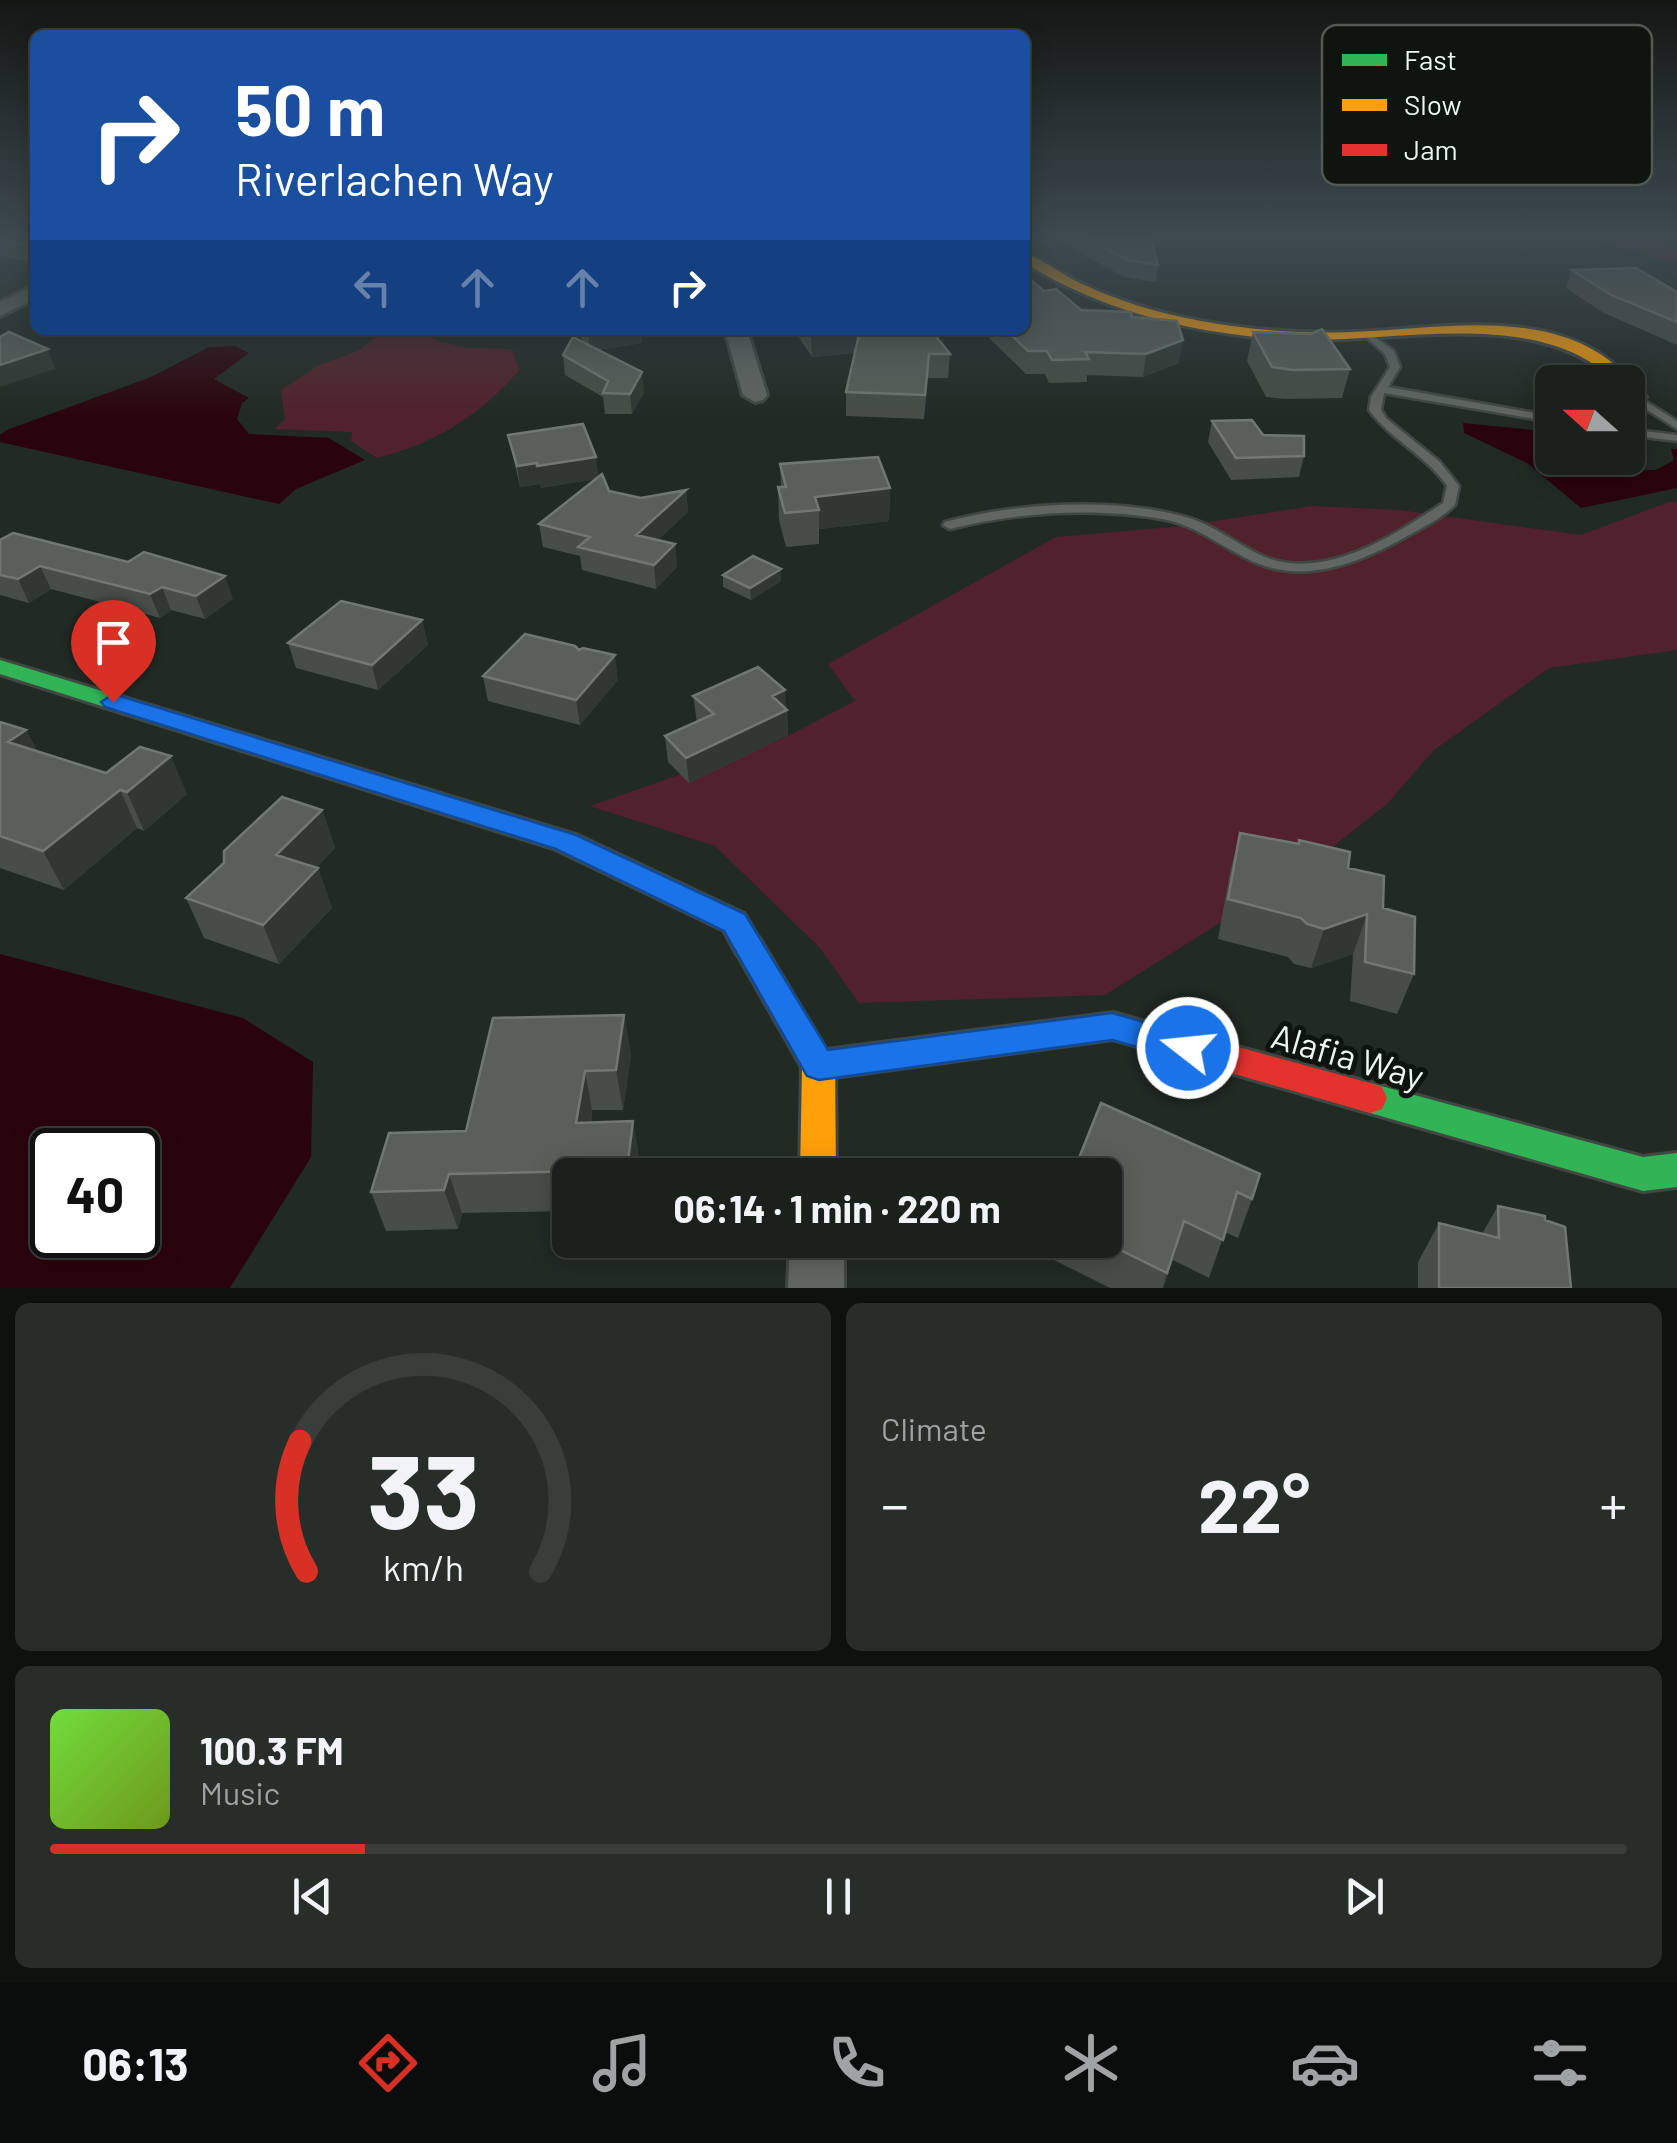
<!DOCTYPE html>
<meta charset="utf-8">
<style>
body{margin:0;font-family:Barlow,sans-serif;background:#272d28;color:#f1f3f6;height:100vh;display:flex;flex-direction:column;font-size:38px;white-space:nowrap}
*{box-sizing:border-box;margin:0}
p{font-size:32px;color:#9fa3a3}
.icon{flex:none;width:55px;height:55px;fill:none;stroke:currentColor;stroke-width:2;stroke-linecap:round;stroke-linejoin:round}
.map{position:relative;height:1288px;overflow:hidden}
.panel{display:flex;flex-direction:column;gap:15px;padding:15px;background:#0e120f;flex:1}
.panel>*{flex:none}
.banner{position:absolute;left:30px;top:30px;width:1000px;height:305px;border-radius:15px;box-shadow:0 5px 25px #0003,0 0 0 2px #383e3a;background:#1a4fa0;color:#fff;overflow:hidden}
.needle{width:65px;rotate:291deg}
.buttons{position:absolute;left:1535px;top:365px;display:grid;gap:20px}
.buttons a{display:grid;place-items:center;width:110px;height:110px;border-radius:15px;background:#1a201b;box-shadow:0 5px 25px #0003,0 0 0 2px #383e3a;font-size:50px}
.speed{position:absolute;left:30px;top:1128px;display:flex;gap:20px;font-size:50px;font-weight:700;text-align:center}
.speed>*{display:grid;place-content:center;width:130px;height:130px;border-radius:50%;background:#1a201b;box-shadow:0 5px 25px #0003,0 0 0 2px #383e3a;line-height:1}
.speed .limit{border:5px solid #111;border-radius:15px;background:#fff;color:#111}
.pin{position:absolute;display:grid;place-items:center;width:85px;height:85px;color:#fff;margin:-102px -42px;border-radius:50% 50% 50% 0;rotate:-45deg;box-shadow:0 0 10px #0007}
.pin .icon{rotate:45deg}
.me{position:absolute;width:110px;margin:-55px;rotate:286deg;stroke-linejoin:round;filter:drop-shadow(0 0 8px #0008)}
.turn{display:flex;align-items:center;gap:35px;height:210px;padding:0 40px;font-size:45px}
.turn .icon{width:130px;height:130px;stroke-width:2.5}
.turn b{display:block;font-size:70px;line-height:85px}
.lanes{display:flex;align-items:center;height:95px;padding:0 40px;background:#0003;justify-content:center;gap:50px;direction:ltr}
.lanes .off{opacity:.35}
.big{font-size:75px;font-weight:700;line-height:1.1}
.panel .tile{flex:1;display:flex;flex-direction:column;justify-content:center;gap:15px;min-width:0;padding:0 35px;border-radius:15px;background:#272d28}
.panel .dial{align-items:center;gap:0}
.dial svg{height:260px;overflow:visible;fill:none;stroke:#383e3a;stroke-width:7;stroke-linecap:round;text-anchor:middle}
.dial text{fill:#f1f3f6;stroke:none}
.song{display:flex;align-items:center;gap:30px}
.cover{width:120px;height:120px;border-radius:15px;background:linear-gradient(135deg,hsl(100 70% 55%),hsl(80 70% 35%))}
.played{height:10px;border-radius:5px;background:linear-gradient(90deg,#d93025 20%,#383e3a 20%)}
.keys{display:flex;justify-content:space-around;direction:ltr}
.heat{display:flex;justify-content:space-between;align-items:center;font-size:55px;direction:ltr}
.panel .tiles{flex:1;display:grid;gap:15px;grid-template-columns:1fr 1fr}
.tile:last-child{grid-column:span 2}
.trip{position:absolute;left:552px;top:1158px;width:570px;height:100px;border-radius:15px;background:#1a201b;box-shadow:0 5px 25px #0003,0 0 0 2px #383e3a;font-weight:700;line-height:100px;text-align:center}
.tab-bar{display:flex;height:160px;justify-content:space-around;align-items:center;background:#0a0d0b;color:#9fa3a3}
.tab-bar .icon{width:70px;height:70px}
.tab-bar .on{color:#d93025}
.tab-bar b{font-size:45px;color:#f1f3f6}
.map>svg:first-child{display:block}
.green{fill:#51222c}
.water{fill:#2a040c;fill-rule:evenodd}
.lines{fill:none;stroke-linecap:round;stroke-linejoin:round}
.lane-casing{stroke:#414843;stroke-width:5}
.street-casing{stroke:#414843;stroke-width:6}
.fast-casing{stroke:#414843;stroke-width:6}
.slow-casing{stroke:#414843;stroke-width:6}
.jam-casing{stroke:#414843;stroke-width:6}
.lane{fill:#606661;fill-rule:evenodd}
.street{fill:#606661;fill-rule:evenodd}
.fast{fill:#30b455;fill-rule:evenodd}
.slow{fill:#ff9f0a;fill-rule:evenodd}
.jam{fill:#e5322d;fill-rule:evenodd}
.wall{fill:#474e47}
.shaded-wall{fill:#303831}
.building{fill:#596059;stroke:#707870;stroke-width:2.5}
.route{fill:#1a73e8;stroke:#114b97;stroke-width:2.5}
.labels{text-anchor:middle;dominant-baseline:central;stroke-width:10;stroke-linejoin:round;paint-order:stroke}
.near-street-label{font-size:35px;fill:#eef7ef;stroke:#0e150f}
.key{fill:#0e150f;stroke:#515952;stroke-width:2.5}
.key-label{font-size:28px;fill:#eef7ef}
</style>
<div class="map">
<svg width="1677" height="1288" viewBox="0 0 1677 1288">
<rect width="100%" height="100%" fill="#222a24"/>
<path class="green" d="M 1580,236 L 1638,236 L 1677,250 L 1677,263 Z
M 422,330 L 440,342 L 469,348 L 512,349 L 519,370 C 480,416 435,443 377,458 L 351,441 L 352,432 L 275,429 L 285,419 L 281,390 L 319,365 L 358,351 L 384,331 Z
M 1669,502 L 1677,502 L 1677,650 L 1549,668 L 1434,750 L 1387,804 L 1302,871 L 1105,995 L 859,1003 L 820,948 L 715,846 L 590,806 L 782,739 L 855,701 L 828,664 L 1056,537 L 1183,526 L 1312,506 L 1400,510 L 1581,535 Z"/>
<path class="water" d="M 235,346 L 249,353 L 214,379 L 249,398 L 242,403 L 237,419 L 249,434 L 329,438 L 365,460 L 296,489 L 279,504 L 0,442 L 0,435 L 7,430 L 151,377 L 209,347 Z
M 1463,423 L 1552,432 L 1552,458 L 1596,458 L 1621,470 L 1656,470 L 1674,460 L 1671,449 L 1677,449 L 1677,488 L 1581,508 L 1527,463 L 1464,433 Z
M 0,954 L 243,1018 L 313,1062 L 311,1157 L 230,1288 L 0,1288 ZM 52,1150 L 138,1150 L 138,1235 L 52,1235 Z"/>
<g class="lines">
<g class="lane-casing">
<path id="lane" d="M 1372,335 L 1394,351 L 1400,367 L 1388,387 L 1552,416 L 1552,422 L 1384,393 L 1381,410 L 1387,419 L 1440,462 L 1459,486 L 1455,505 C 1443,517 1426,526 1411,534 C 1365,560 1311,584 1259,564 C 1226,551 1198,525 1162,519 C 1094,507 1017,512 950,529 L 943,525 L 945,522 C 1016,503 1111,497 1182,516 C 1212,523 1237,545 1265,557 C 1326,581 1394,535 1443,503 L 1447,486 C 1426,455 1391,440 1369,410 L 1371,397 L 1390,367 L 1385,354 L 1367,338 Z
M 1634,394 L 1677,421 L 1677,429 L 1630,399 L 1629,397 Z
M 1628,429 L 1677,435 L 1677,441 L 1628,435 Z"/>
</g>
<g class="street-casing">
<path id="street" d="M 35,285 L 35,299 L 0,316 L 0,302 Z
M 725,330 L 747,330 L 767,395 L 763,400 L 755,402 L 743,395 Z
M 1628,381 L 1636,383 L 1646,397 L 1642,402 L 1628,402 L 1628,382 L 1622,382 Z
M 790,1240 L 844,1240 L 844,1288 L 788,1288 Z"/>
</g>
<g class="fast-casing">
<path id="fast" d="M 0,660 L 576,835 L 744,914 L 763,946 L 759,954 L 748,958 L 737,954 L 724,930 L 556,849 L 0,674 Z
M 1370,1083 L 1643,1157 L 1677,1153 L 1677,1187 L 1643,1191 L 1370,1113 L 1358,1109 L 1353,1098 L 1358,1087 Z"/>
</g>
<g class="slow-casing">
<path id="slow" d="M 1025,253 C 1044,260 1060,273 1078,282 C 1117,301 1158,313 1201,321 C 1250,330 1302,334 1352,332 C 1444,329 1564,302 1632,382 L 1628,386 L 1628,382 L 1615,382 C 1537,302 1382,347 1278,339 C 1188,332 1102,311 1025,263 Z
M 748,934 L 759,938 L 835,1065 L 836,1175 L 800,1175 L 802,1067 L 733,946 L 737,938 Z"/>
</g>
<g class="jam-casing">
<path id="jam" d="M 1113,1013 L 1370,1083 L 1382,1087 L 1387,1098 L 1382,1109 L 1370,1113 L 1113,1039 L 819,1079 L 807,1075 L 803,1065 L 807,1055 L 819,1051 Z"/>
</g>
<use href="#lane" class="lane"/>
<use href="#street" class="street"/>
<use href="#fast" class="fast"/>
<use href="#slow" class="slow"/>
<use href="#jam" class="jam"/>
</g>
<path class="wall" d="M 0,236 L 35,236 L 35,263 L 0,256 Z
M 1050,236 L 1149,236 L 1158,265 L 1156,282 L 1124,277 Z
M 1572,270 L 1677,292 L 1677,345 L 1604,313 L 1566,288 Z
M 1044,291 L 1081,310 L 1132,317 L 1179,363 L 1143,377 L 1087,375 L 1087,382 L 1049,383 L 1045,374 L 1026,374 L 981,330 L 1025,330 Z
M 576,330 L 641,330 L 642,343 L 598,350 L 644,392 L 632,414 L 605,414 L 603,397 L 565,375 L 563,355 L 584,343 Z
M 794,330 L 931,330 L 950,354 L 948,378 L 928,378 L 924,419 L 846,416 L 846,392 L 855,353 L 812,357 Z
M 1253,332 L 1350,369 L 1342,398 L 1286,399 L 1266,397 L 1247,361 Z
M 1212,421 L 1263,435 L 1304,456 L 1299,477 L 1231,480 L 1208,442 Z
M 508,435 L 598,477 L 609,491 L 641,498 L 686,490 L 688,512 L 658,540 L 675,544 L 677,567 L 656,589 L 582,570 L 580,556 L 543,547 L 539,524 L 595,479 L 541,488 L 540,484 L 520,487 Z
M 780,464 L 890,488 L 889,521 L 819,529 L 819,544 L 786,547 L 779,520 L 778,487 L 781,487 Z
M 0,540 L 233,599 L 205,619 L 171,610 L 160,618 L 51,589 L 29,603 L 0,595 Z
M 781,569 L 781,581 L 751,600 L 723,587 L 723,575 Z
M 422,620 L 428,645 L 378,690 L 296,668 L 288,643 Z
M 579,650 L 618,680 L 580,725 L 488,701 L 483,676 Z
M 693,696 L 785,708 L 787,710 L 788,735 L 689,783 L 668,762 L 665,736 L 697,722 Z
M 0,722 L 26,730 L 37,751 L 106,773 L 187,794 L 144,831 L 137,828 L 64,890 L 0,868 Z
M 322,810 L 335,848 L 316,868 L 318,868 L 332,908 L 279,964 L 204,938 L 186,898 Z
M 1240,833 L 1298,844 L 1299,840 L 1348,868 L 1383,908 L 1414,974 L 1397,1014 L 1350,1001 L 1353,954 L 1311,968 L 1294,964 L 1288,957 L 1218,939 L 1230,872 Z
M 624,1015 L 631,1055 L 623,1110 L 592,1110 L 591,1122 L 640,1161 L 638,1175 L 570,1175 L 570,1211 L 462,1213 L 458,1229 L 386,1231 L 371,1192 L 466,1131 Z
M 1101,1103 L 1252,1199 L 1238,1238 L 1225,1232 L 1209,1278 L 1173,1260 L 1163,1288 L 1110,1288 L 1054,1260 L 1058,1240 L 1105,1240 L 1105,1175 L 1072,1175 Z
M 1498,1206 L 1545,1220 L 1571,1288 L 1418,1288 L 1418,1262 L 1439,1223 L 1482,1234 Z"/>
<path class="shaded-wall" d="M 602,330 L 641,330 L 642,343 L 590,351 L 588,332 Z
M 860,330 L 860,352 L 812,357 L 811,334 Z
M 1183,340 L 1179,363 L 1143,377 L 1146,354 Z
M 48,349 L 55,369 L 0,387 L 0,365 Z
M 642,372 L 644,392 L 632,414 L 630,394 Z
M 596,457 L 599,479 L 541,488 L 537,466 Z
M 537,463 L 540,484 L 520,487 L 517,466 Z
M 890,488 L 889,521 L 819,529 L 819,510 L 815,497 Z
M 686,490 L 688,512 L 639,558 L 636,535 Z
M 675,544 L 677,567 L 656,589 L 654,565 Z
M 40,566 L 51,589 L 29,603 L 18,579 Z
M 781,569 L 781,581 L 751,600 L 750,588 Z
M 225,576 L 233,599 L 205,619 L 196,596 Z
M 162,587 L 171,610 L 160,618 L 150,594 Z
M 422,620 L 428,645 L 378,690 L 372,665 Z
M 615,655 L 618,680 L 580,725 L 576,700 Z
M 785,690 L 788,735 L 689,783 L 686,758 L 772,696 Z
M 26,730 L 45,768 L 8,742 Z
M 171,756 L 187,794 L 144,831 L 127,792 Z
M 120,790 L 137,828 L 64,890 L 43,851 Z
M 322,810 L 335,848 L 291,894 L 276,855 Z
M 318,868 L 332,908 L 279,964 L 263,925 Z
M 1367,914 L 1353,954 L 1311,968 L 1324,929 Z
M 624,1015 L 631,1055 L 623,1110 L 616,1070 Z
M 585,1071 L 592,1110 L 584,1162 L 576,1123 Z
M 633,1121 L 640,1161 L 638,1175 L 628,1175 L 627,1170 Z
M 449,1174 L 462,1213 L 458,1229 L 444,1190 Z
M 1184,1221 L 1173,1260 L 1162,1288 Z"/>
<path class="building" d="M 0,236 L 35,236 L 35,247 L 0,241 Z
M 1082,236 L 1149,236 L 1158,265 L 1127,260 Z
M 1636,268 L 1677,292 L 1677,322 L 1611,295 L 1572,270 Z
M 1025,275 L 1044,291 L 1056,289 L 1081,310 L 1131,312 L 1132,317 L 1177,321 L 1183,340 L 1146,354 L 1085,352 L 1089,359 L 1052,360 L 1047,351 L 1028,351 L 1006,330 L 1025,330 Z
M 1322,329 L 1350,369 L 1293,370 L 1272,367 L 1253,332 L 1311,334 Z
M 808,330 L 857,330 L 811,334 Z
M 860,330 L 931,330 L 950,354 L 929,354 L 925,395 L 846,392 Z
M 9,332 L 48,349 L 0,365 L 0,337 Z
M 573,337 L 642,372 L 630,394 L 603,393 L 608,381 L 563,355 Z
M 1252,420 L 1263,435 L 1304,436 L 1304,456 L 1236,458 L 1212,421 Z
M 583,424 L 596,457 L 537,466 L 537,463 L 517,466 L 508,435 Z
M 878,457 L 890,488 L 815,497 L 819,510 L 785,513 L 778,487 L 786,487 L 780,464 Z
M 602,474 L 609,491 L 641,498 L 686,490 L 636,535 L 675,544 L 654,565 L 578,547 L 590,537 L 539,524 Z
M 13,533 L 128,562 L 144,552 L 225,576 L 196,596 L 162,587 L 150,594 L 40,566 L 18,579 L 0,575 L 0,540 Z
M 753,556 L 781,569 L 750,588 L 723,575 Z
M 341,601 L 422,620 L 372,665 L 288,643 Z
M 525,634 L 575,646 L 579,650 L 583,648 L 615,655 L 576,700 L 483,676 Z
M 758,667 L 785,690 L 772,696 L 787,710 L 686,758 L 665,736 L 714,714 L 693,696 Z
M 0,722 L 26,730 L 8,742 L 106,773 L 140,747 L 171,756 L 127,792 L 120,790 L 43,851 L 0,836 Z
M 282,797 L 322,810 L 276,855 L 318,868 L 263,925 L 186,898 L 224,863 L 224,851 Z
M 1240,833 L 1299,844 L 1299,840 L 1350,852 L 1348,868 L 1384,876 L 1383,908 L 1415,917 L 1414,974 L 1365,962 L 1367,914 L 1324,929 L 1307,924 L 1301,918 L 1228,899 Z
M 624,1015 L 616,1070 L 585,1071 L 576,1123 L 633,1121 L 627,1170 L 449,1174 L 444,1190 L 371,1192 L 389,1133 L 466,1131 L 493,1018 Z
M 1101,1103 L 1260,1174 L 1252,1199 L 1237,1192 L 1223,1240 L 1184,1221 L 1167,1273 L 1100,1240 L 1105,1240 L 1105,1175 L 1077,1175 L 1073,1173 Z
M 1498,1206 L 1545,1216 L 1545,1220 L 1565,1227 L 1571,1288 L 1439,1288 L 1439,1223 L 1499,1238 Z"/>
<linearGradient id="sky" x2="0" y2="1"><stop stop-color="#131714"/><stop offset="0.57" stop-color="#3e4a50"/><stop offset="1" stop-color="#3e4a50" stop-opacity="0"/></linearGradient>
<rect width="1677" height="416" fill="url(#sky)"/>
<path class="route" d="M 113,694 L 576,835 L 745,914 L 828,1050 L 1112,1013 L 1200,1038 L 1205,1048 L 1200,1057 L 1188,1061 L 1112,1040 L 819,1080 L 807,1076 L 724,931 L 556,849 L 105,707 L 101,702 Z"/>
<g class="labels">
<g class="near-street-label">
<text transform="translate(1348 1055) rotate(16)">Alafia Way</text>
</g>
</g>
<rect x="1322" y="25" width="330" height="160" rx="15" class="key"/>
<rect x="1342" y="54" width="45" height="12" fill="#30b455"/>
<rect x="1342" y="99" width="45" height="12" fill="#ff9f0a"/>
<rect x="1342" y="144" width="45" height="12" fill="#e5322d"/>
<g class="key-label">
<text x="1404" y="70">Fast</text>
<text x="1404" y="115">Slow</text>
<text x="1404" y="160">Jam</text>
</g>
</svg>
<div class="buttons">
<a><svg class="needle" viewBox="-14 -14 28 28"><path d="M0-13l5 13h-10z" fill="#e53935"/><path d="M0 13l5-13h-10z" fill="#9fa3a3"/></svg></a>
</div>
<div class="speed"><div class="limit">40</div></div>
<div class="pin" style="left:113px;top:702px;background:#d93025"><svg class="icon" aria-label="arrive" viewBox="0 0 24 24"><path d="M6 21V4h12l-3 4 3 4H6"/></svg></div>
<svg class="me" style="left:1188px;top:1048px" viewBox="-20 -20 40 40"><circle r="17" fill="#1a73e8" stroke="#fff" stroke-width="3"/><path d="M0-11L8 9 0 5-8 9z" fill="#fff"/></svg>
<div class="trip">06:14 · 1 min · 220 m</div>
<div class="banner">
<div class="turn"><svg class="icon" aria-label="right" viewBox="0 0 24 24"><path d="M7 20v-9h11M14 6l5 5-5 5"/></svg><div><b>50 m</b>Riverlachen Way</div></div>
<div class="lanes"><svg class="icon off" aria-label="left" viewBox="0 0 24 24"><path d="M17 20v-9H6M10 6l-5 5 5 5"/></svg><svg class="icon off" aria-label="ahead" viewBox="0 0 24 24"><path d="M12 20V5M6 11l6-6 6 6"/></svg><svg class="icon off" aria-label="ahead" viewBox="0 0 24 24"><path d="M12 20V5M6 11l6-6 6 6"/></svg><svg class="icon" aria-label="right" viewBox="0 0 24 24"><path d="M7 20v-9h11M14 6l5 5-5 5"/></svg></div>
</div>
</div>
<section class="panel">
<div class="tiles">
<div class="tile dial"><svg viewBox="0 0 100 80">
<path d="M14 69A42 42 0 1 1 86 69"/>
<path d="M14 69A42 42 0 0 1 12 29" stroke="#d93025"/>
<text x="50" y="56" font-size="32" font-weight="700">33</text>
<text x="50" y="72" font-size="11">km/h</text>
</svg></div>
<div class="tile"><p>Climate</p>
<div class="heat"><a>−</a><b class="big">22°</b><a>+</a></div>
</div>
<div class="tile">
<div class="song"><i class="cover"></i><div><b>100.3 FM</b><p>Music</p></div></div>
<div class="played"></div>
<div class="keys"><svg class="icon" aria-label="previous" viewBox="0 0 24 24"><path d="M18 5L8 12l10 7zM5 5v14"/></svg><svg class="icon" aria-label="pause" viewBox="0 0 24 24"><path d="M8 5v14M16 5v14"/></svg><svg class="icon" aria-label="next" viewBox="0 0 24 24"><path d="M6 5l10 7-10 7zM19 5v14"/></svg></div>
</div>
</div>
</section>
<nav class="tab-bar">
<b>06:13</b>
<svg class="icon on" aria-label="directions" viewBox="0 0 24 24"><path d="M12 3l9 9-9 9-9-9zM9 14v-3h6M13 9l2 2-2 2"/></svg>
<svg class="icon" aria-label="music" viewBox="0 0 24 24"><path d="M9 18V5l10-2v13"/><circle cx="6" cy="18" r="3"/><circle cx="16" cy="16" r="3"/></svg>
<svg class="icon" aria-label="phone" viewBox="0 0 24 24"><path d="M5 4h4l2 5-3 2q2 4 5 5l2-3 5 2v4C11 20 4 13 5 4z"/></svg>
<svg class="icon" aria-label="climate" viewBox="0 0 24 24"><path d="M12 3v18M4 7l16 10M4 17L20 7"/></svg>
<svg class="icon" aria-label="car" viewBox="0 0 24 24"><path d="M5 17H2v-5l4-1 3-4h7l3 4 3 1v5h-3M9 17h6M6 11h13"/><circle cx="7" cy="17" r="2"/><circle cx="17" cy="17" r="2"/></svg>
<svg class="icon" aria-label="filters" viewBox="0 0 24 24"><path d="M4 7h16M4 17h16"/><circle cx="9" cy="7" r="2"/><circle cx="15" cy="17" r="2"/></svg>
</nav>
